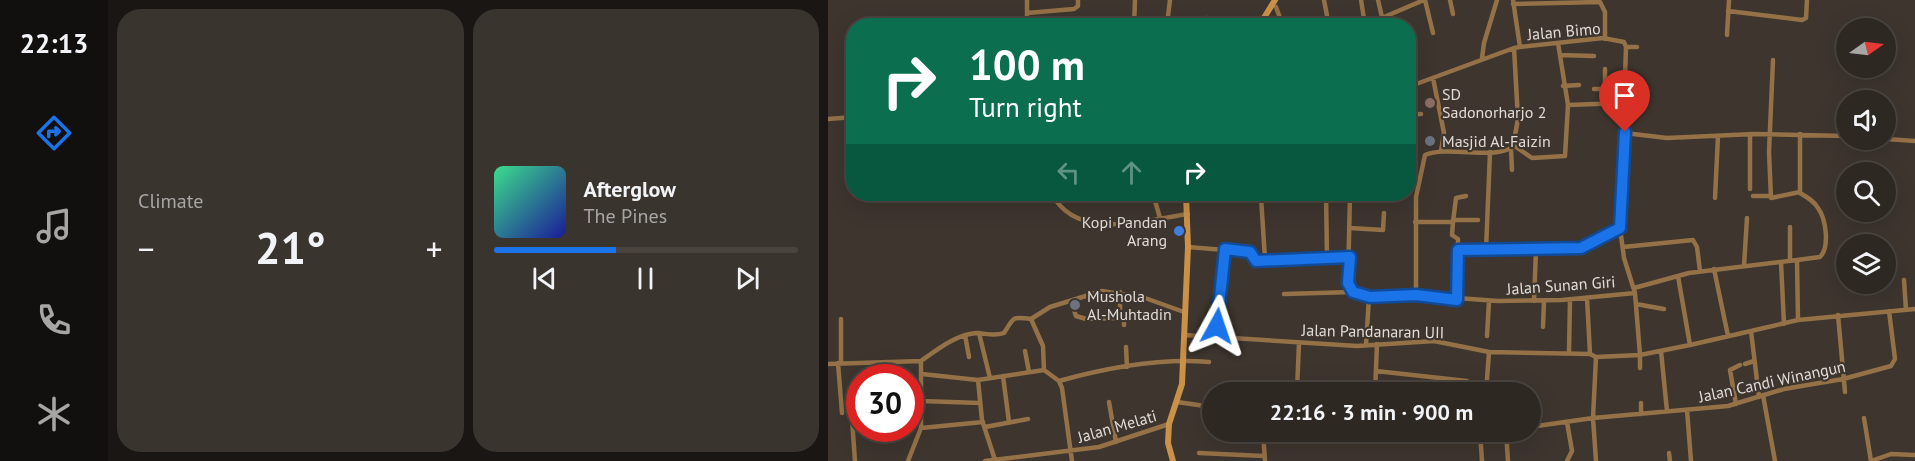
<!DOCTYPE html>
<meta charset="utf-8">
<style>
body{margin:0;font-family:"PT Sans",sans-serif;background:#3a342f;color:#f1f3f6;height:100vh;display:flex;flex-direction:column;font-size:22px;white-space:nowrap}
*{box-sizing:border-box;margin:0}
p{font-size:20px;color:#a7a6a5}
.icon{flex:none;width:33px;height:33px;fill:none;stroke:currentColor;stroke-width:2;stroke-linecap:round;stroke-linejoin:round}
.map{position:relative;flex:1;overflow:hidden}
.details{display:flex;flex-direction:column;gap:9px;padding:9px;background:#191613;width:720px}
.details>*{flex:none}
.guide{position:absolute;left:18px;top:18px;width:570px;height:183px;border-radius:24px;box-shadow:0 6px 24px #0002,0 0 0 2px #494440;background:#0b6e4f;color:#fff;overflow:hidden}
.needle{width:39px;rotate:76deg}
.tools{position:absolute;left:1008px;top:18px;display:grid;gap:12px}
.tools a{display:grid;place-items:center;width:60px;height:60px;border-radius:50%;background:#2e2822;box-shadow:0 6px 24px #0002,0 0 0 2px #494440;font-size:30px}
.speed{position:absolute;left:18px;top:364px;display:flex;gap:12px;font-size:30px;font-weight:700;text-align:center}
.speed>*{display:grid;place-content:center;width:78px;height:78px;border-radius:50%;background:#2e2822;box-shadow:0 6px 24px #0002,0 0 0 2px #494440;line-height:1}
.speed .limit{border:9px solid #d22;background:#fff;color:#111}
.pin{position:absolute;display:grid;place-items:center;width:51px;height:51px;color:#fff;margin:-62px -26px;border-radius:50% 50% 50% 0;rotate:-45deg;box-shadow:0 0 6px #0007}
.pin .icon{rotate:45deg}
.me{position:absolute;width:66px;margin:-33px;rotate:5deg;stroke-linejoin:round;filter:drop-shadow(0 0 4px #0008)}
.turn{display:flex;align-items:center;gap:21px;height:126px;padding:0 24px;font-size:27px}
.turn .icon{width:78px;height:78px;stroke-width:2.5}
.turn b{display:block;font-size:42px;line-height:51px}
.lanes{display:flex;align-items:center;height:57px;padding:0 24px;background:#0003;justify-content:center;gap:30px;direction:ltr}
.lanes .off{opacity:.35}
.big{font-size:45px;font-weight:600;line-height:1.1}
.details .widget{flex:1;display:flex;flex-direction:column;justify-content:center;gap:9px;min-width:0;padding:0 21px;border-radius:24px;background:#3a342f}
.song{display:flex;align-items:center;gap:18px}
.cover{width:72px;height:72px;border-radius:9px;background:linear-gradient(135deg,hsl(150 70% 55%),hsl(240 70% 35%))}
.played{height:6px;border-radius:3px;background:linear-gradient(90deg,#1a73e8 40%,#494440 40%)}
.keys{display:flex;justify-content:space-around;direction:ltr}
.heat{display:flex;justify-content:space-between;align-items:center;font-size:33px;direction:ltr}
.details .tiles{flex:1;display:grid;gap:9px;grid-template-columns:repeat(2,1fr)}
.trip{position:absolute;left:374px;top:382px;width:339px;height:60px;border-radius:30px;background:#2e2822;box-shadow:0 6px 24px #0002,0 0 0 2px #494440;font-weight:600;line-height:60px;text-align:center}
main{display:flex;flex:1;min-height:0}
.dock{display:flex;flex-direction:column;width:108px;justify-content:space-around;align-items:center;background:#12100e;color:#a7a6a5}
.dock .icon{width:42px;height:42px}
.dock .on{color:#1a73e8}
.dock b{font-size:27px;color:#f1f3f6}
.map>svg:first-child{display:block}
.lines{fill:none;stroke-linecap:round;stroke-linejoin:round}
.minor{stroke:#957147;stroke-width:4.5}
.secondary{stroke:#ca9149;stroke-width:6}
.route-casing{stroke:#114b97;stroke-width:15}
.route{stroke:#1a73e8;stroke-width:10}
.education-dot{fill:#8d6e63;stroke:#3d352e;stroke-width:2}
.worship-dot{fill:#6b7280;stroke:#3d352e;stroke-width:2}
.shop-dot{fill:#3f7fe0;stroke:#3d352e;stroke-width:2}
.labels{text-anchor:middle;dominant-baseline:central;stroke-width:4.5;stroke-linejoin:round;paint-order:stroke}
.street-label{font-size:16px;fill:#e0dbd7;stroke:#3d352e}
.poi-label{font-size:16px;fill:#e0dbd7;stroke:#3d352e;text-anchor:start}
</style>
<main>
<nav class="dock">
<b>22:13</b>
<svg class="icon on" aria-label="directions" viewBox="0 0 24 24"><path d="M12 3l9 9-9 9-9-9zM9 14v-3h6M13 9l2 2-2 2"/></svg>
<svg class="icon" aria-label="music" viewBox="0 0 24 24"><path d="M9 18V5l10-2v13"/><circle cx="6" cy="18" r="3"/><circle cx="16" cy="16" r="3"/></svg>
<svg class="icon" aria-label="phone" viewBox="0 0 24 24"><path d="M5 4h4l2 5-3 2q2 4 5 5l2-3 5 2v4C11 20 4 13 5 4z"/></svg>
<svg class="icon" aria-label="climate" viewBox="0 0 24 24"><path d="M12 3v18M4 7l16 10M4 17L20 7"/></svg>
</nav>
<section class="details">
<div class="tiles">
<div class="widget"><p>Climate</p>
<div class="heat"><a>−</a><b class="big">21°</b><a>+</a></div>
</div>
<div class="widget">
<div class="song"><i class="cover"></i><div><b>Afterglow</b><p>The Pines</p></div></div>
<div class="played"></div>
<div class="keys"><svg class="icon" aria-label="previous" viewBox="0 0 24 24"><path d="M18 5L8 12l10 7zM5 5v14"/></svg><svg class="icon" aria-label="pause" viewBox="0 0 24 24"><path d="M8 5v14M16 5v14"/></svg><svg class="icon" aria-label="next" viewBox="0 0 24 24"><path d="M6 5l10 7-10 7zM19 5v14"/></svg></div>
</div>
</div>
</section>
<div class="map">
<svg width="1087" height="461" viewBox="0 0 1087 461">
<rect width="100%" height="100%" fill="#3d352e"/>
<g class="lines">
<path class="minor" d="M 199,0 L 199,26
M 496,0 L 501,26
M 533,0 L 537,25
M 550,0 L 554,17
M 597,0 L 605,33
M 622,0 L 625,14
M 685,0 L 692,47 L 775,38 L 796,42 L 798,47 L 792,228 L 796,258 L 807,293 L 812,355 L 768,357 L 765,418 L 768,461
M 685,4 L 772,2 L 777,12 L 777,39
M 448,7 L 455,26
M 900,11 L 974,20 L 978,18 L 979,0
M 199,13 L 246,9 L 250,6 L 250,0
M 340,16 L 342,0
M 306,26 L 307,0
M 378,26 L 379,18
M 535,26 L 596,0
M 899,35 L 901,0
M 798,47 L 809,47
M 732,55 L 766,56
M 654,58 L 656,43 L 669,0
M 945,60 L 941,152 L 943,198 L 972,192 L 972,134
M 777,69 L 777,89
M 605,78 L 616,133 L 613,151
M 735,86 L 751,85
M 580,87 L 686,48
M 766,89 L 796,89
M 740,105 L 796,103
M 580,115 L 593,114
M 0,119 L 26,117
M 797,133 L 839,138 L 926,134 L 1018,136
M 922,134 L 922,189
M 1058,139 L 1087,141
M 685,145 L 704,158 L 737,156 L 740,105 L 730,43
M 683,149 L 684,170
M 224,194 C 249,242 317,220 360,214
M 325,194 L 332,218
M 498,194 L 499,257
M 522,194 L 520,283 L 525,292 L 541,297 L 538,345
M 925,196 L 941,196
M 887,198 L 890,136
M 625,220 L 650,220
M 587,222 L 625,222 L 624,235 L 630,239 L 629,300
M 625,222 L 628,198 L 638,196
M 522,228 L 555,230 L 556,213
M 360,247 L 421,252 L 425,260 L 437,259 L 433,197
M 795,247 L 865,240 L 869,247 L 872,271
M 630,250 L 753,248 L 792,228
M 658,250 L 662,152
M 437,259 L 522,257
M 969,260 L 992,257 C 1002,247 998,219 990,208 C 986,201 979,197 972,193
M 962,261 L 962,227
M 953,262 L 956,324
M 916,266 L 919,218
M 886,269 L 900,336
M 1076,280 L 1078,310
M 806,288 L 850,276
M 292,292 L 292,318 L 296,318 L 296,325
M 456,294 L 525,292
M 588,295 L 670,301 L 734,300 L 807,293
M 541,297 L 588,295 L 588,197 L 597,155 C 620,145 670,161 685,146 L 690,119 L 686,48 L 692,47
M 759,298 L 762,354
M 243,301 L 248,316 L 258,319 L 292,318
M 706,301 L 708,250
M 808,304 L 836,309
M 1010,315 L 1017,392
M 13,319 L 13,363
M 203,319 L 222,307 L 274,291 L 317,298 L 356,312
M 203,319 L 215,346 L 216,370 L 231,381 L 234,388 L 244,461
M 715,327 L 716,301
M 923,331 L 970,320
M 151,333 L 162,378
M 137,335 L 141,357
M 356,335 L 529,346 L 606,341 L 661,352 L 762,354 L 768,357
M 388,336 L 397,249
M 659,336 L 661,301
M 862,345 L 923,331 L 931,397
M 298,347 L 299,367
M 197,351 L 201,372
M 833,351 L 839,411
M 741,353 L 742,299
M 93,361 C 110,349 127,335 148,333 C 157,333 166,337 176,333 C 186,318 183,316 203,319
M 58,362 L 59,378
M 10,363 L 14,413
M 0,364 L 93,361
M 917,364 L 926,361
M 812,368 L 812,355 L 862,345 L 850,276 L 861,273 L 969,260 L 970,320 L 1087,309
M 548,371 L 639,381
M 94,374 L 150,380
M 175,376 L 181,422
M 231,381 C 278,368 332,358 381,362
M 469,390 L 471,343
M 547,393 L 549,344
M 658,393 L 661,352
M 935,395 L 947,461
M 93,401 L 152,403
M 281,402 L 288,442
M 349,402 L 384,407
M 908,404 L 902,370 L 912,365
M 859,410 L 863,461
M 813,414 L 813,403
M 1036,418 L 1043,461
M 24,419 L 27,461
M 157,427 L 200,419
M 702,427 L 765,418 L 900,406 L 956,389 L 1015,379 L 1063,366 L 1067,359 L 1061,311
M 93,428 L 155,422
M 435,432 L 437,461
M 652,432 L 654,461
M 678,432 L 680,461
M 536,439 L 536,432
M 371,453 L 436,456
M 841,453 L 842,461
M 167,460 L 154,420 L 150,380 L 216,370
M 80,461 L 93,428 L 93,361
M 157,461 L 271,447 L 341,424
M 739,461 L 744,451 L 739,422
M 1043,461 L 1063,454 L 1087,455"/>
<path class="secondary" d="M 431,26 L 447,0
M 345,461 L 340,443 L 341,424 L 354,384 L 360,247 L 358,194"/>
</g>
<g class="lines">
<g class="route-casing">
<path id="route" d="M 389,326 L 397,249 L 422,252 L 428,261 L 522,257 L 520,283 L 525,292 L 542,297 L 588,295 L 629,300 L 630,250 L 753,248 L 792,228 L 797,132"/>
</g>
<use href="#route" class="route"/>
</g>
<circle class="education-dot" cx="602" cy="103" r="6"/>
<g class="worship-dot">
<circle cx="602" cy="141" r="6"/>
<circle cx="247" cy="305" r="6"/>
</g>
<circle class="shop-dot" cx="351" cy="231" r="6"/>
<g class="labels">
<g class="street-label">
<text transform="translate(736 31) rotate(-5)">Jalan Bimo</text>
<text transform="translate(733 285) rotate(-4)">Jalan Sunan Giri</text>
<text transform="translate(545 331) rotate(1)">Jalan Pandanaran UII</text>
<text transform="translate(944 381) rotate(-12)">Jalan Candi Winangun</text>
<text transform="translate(289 426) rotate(-16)">Jalan Melati</text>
</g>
<g class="poi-label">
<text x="614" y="94">SD<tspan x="614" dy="18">Sadonorharjo 2</tspan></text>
<text x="614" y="141">Masjid Al-Faizin</text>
<text x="339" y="222" text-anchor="end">Kopi Pandan<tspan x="339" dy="18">Arang</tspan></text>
<text x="259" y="296">Mushola<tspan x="259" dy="18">Al-Muhtadin</tspan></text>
</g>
</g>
</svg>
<div class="tools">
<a><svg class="needle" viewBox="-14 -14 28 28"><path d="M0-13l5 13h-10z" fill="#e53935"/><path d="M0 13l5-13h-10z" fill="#a7a6a5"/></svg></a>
<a><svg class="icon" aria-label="sound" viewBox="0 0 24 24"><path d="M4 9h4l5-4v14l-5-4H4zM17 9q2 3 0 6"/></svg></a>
<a><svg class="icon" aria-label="search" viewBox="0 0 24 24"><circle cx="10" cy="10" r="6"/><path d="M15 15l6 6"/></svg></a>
<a><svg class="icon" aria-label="layers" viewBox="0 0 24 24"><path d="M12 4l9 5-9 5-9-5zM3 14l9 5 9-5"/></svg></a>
</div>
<div class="speed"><div class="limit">30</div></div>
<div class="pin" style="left:797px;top:132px;background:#d93025"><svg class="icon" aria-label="arrive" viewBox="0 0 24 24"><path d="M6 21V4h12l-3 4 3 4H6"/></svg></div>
<svg class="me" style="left:389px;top:326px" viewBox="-20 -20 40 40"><path d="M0-17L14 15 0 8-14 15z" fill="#1a73e8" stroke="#fff" stroke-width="4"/></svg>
<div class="trip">22:16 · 3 min · 900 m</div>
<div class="guide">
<div class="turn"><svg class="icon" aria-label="right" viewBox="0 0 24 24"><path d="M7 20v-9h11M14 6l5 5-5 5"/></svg><div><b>100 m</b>Turn right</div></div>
<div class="lanes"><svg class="icon off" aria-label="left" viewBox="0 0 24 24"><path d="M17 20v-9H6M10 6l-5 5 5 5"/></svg><svg class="icon off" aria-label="ahead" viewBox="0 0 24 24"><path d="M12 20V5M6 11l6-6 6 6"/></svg><svg class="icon" aria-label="right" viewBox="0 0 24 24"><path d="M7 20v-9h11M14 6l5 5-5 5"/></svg></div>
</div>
</div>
</main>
